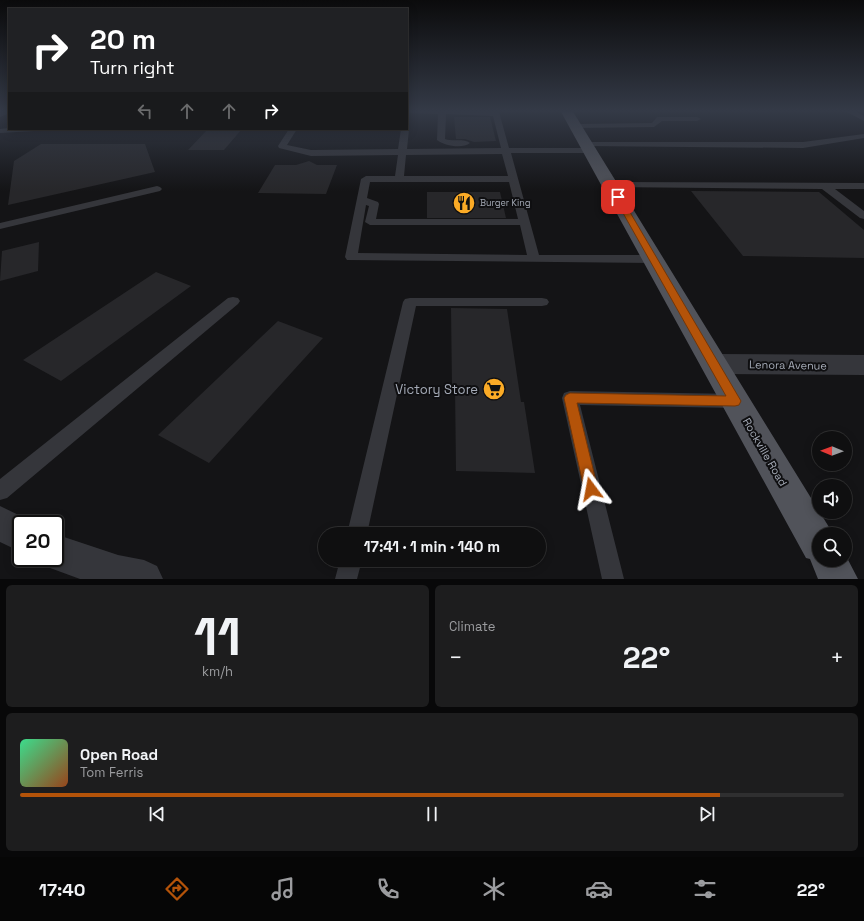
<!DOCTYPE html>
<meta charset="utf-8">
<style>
body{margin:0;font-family:"Space Grotesk",sans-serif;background:#1d1d1e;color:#f1f3f6;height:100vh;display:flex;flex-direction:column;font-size:15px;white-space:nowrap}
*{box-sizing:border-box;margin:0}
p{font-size:13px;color:#9b9c9f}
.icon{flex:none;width:22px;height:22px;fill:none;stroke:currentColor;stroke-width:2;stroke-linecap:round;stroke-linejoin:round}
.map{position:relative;height:579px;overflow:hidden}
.side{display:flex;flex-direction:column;gap:6px;padding:6px;background:#080809;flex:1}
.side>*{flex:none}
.banner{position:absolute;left:8px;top:8px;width:400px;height:122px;border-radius:0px;box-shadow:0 2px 10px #0003,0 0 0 1px #2f2f30;background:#202124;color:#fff;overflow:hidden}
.needle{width:26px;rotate:271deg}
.fabs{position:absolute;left:812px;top:431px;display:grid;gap:8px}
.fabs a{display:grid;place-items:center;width:40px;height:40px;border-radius:50%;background:#0f0f10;box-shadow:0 2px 10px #0003,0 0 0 1px #2f2f30;font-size:20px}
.speed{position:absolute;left:12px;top:515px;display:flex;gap:8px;font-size:20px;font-weight:700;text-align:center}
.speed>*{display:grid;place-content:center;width:52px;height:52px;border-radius:50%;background:#0f0f10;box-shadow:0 2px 10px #0003,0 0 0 1px #2f2f30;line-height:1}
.speed .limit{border:2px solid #111;border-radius:6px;background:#fff;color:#111}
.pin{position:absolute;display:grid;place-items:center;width:34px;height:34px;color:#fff;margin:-17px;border-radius:8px;box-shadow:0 2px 6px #0006}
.me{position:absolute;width:44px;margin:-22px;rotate:347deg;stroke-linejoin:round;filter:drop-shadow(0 0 3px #0008)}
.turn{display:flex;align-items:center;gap:14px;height:84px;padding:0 16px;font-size:18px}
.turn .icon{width:52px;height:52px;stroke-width:2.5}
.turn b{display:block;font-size:28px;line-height:34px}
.lanes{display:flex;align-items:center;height:38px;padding:0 16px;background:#0003;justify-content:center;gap:20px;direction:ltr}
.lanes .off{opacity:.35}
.big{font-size:30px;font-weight:700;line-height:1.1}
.side .card{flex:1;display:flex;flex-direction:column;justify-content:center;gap:6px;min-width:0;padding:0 14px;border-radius:6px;background:#1d1d1e}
.side .dial{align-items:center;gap:0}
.dial b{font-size:52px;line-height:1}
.song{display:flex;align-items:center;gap:12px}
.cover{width:48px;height:48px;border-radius:6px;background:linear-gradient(135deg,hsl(150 70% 55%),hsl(20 70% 35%))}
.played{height:4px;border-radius:2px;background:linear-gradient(90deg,#b45309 85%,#2f2f30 85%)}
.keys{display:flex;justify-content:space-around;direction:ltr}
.heat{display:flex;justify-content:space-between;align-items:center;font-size:22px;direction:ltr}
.side .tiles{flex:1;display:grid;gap:6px;grid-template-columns:1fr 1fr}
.card:last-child{grid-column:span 2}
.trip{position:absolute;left:318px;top:527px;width:228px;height:40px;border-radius:20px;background:#0f0f10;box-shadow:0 2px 10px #0003,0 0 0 1px #2f2f30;font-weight:700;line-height:40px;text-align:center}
.tabs{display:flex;height:64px;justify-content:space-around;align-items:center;background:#060606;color:#9b9c9f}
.tabs .icon{width:28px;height:28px}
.tabs .selected{color:#b45309}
.tabs b{font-size:18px;color:#f1f3f6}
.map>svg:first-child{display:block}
.building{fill:#27272a}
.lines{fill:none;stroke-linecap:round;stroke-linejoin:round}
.lane{fill:#35363b;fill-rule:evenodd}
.street{fill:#35363b;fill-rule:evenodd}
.primary{fill:#51535a;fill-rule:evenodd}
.route{fill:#b45309;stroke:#753606}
.labels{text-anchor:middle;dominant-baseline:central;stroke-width:4;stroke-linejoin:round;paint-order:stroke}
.far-poi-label{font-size:9px;fill:#a5abb7;stroke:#0f0f11;text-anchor:start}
.street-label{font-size:11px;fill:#a5abb7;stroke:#0f0f11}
.near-poi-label{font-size:13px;fill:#a5abb7;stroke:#0f0f11;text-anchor:end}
</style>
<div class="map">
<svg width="864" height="579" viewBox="0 0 864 579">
<rect width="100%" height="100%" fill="#141416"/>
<path class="building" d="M 454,117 L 490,117 L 496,141 L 474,142 L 465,139 L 456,139 Z
M 208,129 L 241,130 L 224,150 L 188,150 Z
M 41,144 L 145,144 L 155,172 L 8,205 L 14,161 Z
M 309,161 L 317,165 L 337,165 L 326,194 L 258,193 L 275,165 L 296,165 Z
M 691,191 L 819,192 L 864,230 L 864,258 L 743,256 Z
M 427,192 L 500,192 L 506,218 L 427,218 Z
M 39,242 L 38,271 L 0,281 L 2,251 Z
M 156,272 L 191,286 L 61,381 L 23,360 Z
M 451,308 L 507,309 L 521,402 L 524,402 L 535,473 L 456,471 L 455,387 L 452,387 Z
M 278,321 L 323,338 L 209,463 L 158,435 Z"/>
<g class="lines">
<path class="lane" d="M 407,110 L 499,112 L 509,148 L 593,148 L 594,150 L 590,153 L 511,153 L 539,255 L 653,255 L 657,256 L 659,259 L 657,262 L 653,263 L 347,260 L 345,257 L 361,179 L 366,176 L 395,176 L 398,155 L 311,156 L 279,148 L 278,146 L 289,129 L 297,129 L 287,145 L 311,150 L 398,149 L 401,129 L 407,129 L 407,127 L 409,129 L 407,149 L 501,148 L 493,116 L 446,114 L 445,139 C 453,142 464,138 470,143 C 463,149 444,146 437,140 L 438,114 L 408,113 ZM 502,154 L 508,176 L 404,176 L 406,155 ZM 370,182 L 509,182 L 518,219 L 376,219 L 379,204 L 378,202 L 367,198 ZM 366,205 L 369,206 L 365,222 L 370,225 L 520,225 L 527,255 L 358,253 Z
M 843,110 L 853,110 L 864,116 L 864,121 Z
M 657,117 L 697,117 L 701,119 L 697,121 L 662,121 L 654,127 L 576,128 L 572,126 L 576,124 L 652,123 Z
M 9,128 L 9,129 L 38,129 L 34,131 L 0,133 L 0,129 Z
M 57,129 L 168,129 L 164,131 L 61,131 Z
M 864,134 L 864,138 L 803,148 L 587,146 L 583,144 L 587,142 L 803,142 Z
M 610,182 L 864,183 L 864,189 L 835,189 L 864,211 L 864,219 L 860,218 L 822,189 L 607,187 L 605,185 Z
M 157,186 L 160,187 L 162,189 L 160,191 L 0,229 L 0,223 Z
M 233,297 L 238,298 L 240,301 L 238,304 L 7,498 L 0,500 L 0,479 L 228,298 Z
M 410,298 L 542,298 L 547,299 L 549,302 L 547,305 L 542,306 L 416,306 L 367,534 L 347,534 L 403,302 L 405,299 Z
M 570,391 L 735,394 L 741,396 L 743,401 L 741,406 L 735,408 L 580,405 L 624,579 L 602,579 L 562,398 L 564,393 Z
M 340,560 L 362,560 L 357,579 L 335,579 Z"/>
<path class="street" d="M 0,110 L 9,110 L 9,113 L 0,117 Z
M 713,354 L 864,355 L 864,375 L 713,374 L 704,371 L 700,364 L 704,357 Z
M 0,506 L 33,522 L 35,524 L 21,524 L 21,552 L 0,542 Z
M 55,534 L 118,555 L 144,560 L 157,566 L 163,579 L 80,579 L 42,565 L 39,558 L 55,558 Z"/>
<path class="primary" d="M 560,110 L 572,110 L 832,532 L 832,534 L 819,534 L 819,560 L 845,560 L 845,554 L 858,579 L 818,579 L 810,559 L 806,558 Z"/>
</g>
<linearGradient id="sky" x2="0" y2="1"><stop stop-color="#0b0b0c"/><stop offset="0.58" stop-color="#343a47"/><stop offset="1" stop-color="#343a47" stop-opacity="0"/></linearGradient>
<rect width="864" height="191" fill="url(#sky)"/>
<path class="route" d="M 618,195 L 621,197 L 741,401 L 739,405 L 735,406 L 577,403 L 598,489 L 596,493 L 591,495 L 586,493 L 584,489 L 564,398 L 566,395 L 570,393 L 726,396 L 614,197 Z"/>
<defs>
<g id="restaurant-disc" transform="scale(1.15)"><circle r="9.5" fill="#fbab26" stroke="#0f0f11"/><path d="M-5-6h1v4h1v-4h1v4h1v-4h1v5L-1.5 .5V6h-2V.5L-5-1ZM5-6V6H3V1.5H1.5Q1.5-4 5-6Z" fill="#111"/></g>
<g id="supermarket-disc" transform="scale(1.15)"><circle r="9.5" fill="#fbab26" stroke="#0f0f11"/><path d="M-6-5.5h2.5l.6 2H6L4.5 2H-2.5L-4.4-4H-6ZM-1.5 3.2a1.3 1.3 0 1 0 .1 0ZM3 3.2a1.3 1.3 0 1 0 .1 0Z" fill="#111"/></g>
</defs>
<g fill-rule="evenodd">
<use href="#restaurant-disc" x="464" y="203"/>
<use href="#supermarket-disc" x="494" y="389"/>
</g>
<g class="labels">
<g class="far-poi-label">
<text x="480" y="203">Burger King</text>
</g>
<g class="street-label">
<text transform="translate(788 365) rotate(1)">Lenora Avenue</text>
<text transform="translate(765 452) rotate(60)">Rockville Road</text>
</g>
<g class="near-poi-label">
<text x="478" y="389">Victory Store</text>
</g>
</g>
</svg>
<div class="fabs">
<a><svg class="needle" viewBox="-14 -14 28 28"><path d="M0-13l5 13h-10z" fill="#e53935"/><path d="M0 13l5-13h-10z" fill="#9b9c9f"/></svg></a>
<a><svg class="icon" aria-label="sound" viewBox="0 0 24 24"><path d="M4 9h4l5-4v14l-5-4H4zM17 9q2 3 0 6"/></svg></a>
<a><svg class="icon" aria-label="search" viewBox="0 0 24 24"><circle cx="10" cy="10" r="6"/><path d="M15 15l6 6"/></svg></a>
</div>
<div class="speed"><div class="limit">20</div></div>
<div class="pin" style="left:618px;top:197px;background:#d93025"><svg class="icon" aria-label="arrive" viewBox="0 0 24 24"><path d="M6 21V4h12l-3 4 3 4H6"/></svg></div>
<svg class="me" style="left:591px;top:489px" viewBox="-20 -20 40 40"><path d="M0-17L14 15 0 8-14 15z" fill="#b45309" stroke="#fff" stroke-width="4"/></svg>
<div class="trip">17:41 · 1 min · 140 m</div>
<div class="banner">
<div class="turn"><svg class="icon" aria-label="right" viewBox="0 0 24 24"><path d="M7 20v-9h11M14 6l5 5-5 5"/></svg><div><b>20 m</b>Turn right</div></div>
<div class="lanes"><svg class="icon off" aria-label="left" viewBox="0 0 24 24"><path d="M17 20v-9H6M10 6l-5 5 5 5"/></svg><svg class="icon off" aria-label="ahead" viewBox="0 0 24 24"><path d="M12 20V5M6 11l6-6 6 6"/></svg><svg class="icon off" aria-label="ahead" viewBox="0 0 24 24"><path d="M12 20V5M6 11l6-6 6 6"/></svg><svg class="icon" aria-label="right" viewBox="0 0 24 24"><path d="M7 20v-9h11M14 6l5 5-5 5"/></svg></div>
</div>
</div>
<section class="side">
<div class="tiles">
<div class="card dial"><b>11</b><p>km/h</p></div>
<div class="card"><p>Climate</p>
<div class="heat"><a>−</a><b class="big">22°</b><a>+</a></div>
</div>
<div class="card">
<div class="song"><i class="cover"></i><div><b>Open Road</b><p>Tom Ferris</p></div></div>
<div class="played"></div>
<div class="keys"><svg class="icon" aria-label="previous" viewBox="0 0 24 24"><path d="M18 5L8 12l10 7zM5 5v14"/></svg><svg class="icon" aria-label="pause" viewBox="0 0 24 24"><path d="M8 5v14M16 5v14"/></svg><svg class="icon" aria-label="next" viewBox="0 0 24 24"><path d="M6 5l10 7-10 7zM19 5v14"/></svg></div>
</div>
</div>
</section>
<nav class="tabs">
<b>17:40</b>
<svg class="icon selected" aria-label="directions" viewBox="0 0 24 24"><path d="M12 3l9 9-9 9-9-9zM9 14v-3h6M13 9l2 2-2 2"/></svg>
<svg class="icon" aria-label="music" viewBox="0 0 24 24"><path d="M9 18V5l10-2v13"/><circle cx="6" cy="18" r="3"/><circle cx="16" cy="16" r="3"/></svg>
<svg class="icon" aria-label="phone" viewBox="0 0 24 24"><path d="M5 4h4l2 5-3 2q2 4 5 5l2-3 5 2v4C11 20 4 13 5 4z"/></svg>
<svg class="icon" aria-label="climate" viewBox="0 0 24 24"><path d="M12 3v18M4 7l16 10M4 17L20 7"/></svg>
<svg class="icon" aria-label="car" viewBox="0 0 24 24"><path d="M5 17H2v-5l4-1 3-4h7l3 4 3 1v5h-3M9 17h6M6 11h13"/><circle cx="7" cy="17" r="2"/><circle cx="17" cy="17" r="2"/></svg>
<svg class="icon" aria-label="filters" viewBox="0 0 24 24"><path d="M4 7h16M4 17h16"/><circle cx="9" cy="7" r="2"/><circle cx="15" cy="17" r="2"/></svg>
<b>22°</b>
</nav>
